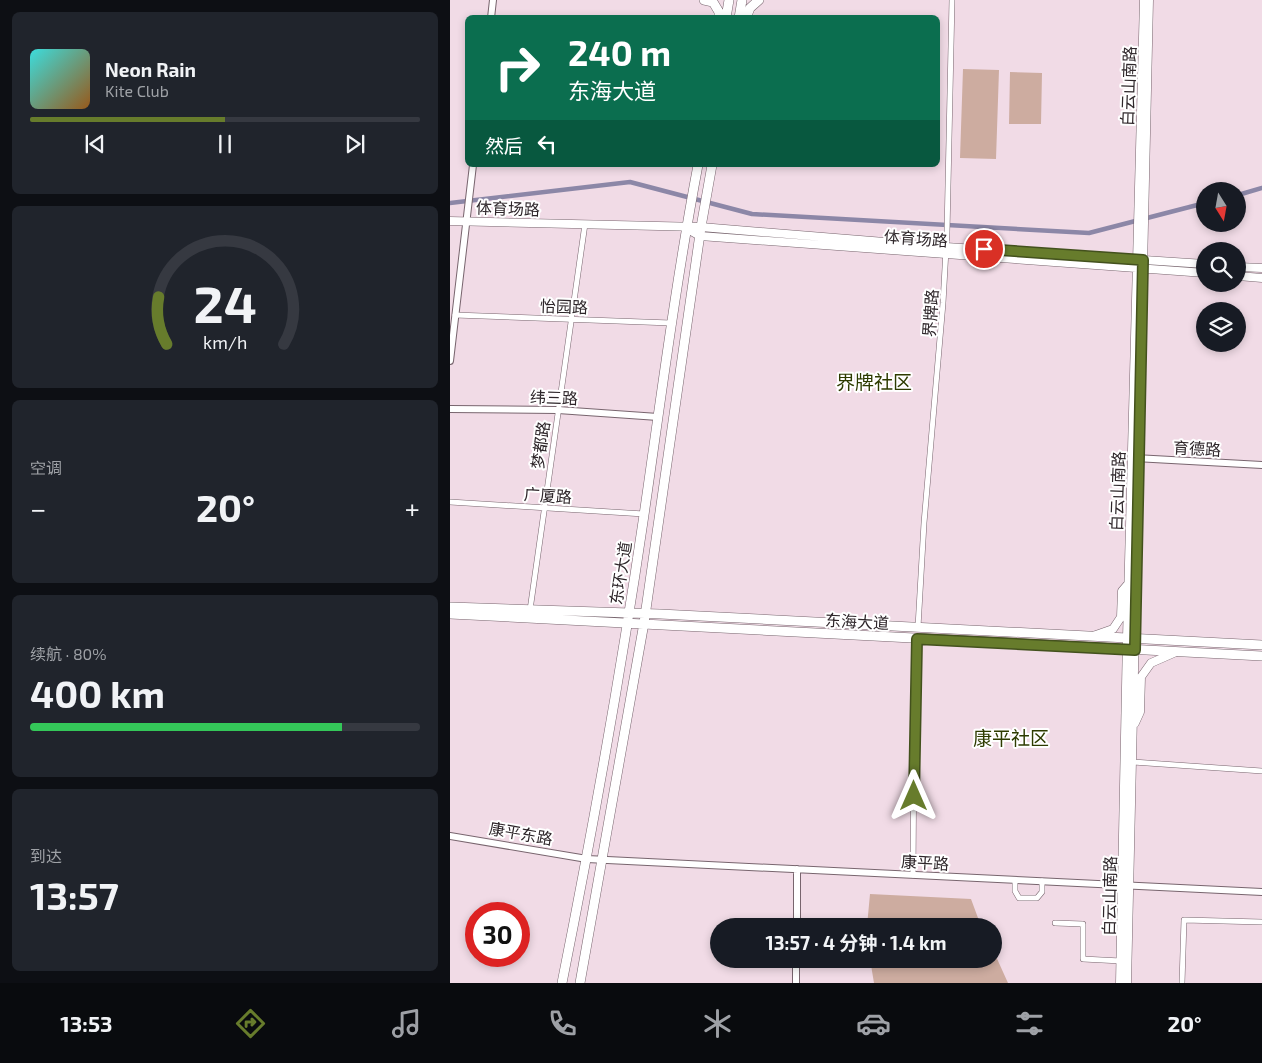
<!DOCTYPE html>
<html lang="zh">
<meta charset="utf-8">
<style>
body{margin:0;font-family:"Exo 2","Noto Sans SC",sans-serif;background:#20242c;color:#f1f3f6;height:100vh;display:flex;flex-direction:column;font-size:19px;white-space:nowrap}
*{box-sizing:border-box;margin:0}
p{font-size:16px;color:#9ea1a6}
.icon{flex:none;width:28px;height:28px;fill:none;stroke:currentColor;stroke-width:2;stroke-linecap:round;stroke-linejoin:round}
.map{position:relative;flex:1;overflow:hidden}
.panel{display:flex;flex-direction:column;gap:12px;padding:12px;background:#0d0f14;width:450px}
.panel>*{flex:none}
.banner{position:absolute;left:15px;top:15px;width:475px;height:152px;border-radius:8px;box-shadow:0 2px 8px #0003;background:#0b6e4f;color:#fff;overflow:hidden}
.needle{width:32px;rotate:169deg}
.controls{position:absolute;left:746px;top:182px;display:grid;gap:10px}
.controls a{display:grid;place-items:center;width:50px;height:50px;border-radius:50%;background:#171b24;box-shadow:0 2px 8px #0003;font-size:25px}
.speed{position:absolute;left:15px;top:902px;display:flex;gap:10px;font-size:25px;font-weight:700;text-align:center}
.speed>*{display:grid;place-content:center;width:65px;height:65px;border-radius:50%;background:#171b24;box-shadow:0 2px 8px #0003;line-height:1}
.speed .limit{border:8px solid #d22;background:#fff;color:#111}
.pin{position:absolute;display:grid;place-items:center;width:42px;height:42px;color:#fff;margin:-21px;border:2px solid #fff;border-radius:50%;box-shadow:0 1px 5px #0007}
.me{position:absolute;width:55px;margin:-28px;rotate:0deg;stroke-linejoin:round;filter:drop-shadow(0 0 4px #0008)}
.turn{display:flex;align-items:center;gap:18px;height:105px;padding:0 20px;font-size:22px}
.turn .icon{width:65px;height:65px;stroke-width:2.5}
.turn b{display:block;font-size:35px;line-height:42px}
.then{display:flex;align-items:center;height:48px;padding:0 20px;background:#0003;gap:10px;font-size:19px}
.big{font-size:38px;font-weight:700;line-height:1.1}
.panel .widget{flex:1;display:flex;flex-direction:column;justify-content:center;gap:8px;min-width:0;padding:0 18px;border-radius:8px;background:#20242c}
.panel .dial{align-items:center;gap:0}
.dial svg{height:130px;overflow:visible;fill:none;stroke:#363941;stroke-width:7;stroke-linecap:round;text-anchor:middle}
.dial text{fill:#f1f3f6;stroke:none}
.song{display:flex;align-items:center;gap:15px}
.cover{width:60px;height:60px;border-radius:8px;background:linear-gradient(135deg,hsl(180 70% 55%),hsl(30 70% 35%))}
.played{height:5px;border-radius:2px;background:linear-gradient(90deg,#677c2c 50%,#363941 50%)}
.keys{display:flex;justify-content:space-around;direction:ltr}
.heat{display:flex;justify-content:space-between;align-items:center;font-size:28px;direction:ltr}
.charge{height:8px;border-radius:4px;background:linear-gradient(90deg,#34c759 80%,#363941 0)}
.trip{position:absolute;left:260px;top:918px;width:292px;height:50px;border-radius:25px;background:#171b24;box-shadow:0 2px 8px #0003;font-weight:700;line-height:50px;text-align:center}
.menu{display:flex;height:80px;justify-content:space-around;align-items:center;background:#090b0e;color:#9ea1a6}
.menu .icon{width:35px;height:35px}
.menu .on{color:#677c2c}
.menu b{font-size:22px;color:#f1f3f6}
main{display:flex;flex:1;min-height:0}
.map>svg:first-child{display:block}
.green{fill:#cdaca0}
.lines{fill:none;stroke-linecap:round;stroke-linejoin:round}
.canal{stroke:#8c87a7;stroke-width:4.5}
.minor-casing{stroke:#78656e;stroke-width:6}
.tertiary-casing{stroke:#78656e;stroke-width:8}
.secondary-casing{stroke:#78656e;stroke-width:9}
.primary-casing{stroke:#78656e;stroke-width:10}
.minor{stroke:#fff;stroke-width:5}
.tertiary{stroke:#fff;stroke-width:6}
.secondary{stroke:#fff;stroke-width:8}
.primary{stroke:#fff;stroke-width:9}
.route-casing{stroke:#43511d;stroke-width:12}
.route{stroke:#677c2c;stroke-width:9}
.labels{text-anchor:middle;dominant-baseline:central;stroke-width:4;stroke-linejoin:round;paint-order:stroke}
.street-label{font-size:16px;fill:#2e262a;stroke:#fff}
.quarter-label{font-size:19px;fill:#2e3b00;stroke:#fff}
</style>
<main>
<section class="panel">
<div class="widget">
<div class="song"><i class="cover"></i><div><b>Neon Rain</b><p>Kite Club</p></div></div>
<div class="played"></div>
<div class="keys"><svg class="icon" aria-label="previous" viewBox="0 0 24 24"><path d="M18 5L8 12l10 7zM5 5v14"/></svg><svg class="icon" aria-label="pause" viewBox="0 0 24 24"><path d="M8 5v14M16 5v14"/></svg><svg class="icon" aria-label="next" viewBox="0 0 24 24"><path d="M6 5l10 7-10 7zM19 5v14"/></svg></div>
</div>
<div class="widget dial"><svg viewBox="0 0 100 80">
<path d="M14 69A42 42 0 1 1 86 69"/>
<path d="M14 69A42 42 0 0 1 9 40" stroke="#677c2c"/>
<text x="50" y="56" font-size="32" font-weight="700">24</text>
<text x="50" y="72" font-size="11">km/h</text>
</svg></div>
<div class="widget"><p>空调</p>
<div class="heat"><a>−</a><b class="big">20°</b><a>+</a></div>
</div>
<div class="widget"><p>续航 · 80%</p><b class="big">400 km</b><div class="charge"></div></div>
<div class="widget"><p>到达</p><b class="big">13:57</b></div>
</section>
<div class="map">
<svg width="812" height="983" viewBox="0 0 812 983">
<rect width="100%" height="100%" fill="#f1dbe6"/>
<path class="green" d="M 513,69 L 549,70 L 546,159 L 510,158 Z
M 560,72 L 592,73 L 591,124 L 559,124 Z
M 420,894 L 521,899 L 531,926 L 417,926 Z
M 544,952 L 558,983 L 424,983 L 420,959 L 544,959 Z"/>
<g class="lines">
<path class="canal" d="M 788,195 L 812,188
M 0,203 L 180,182 L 302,214 L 639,233 L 755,203"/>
<g class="minor-casing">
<path id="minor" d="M 5,315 L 221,323
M 0,502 L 194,514
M 80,610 L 135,224
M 468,627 L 474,523 L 493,303 L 497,232 L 502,0
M 683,762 L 812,771
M 463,875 L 464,737 L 467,639
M 565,880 L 565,891 L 569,898 L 587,898 L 592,892 L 592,881
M 605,923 L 633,924 L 633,959 L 671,961
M 732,983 L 734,920 L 812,922"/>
</g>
<g class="tertiary-casing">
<path id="tertiary" d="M 41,18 L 43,0
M 0,361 L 23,165
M 0,409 L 108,410 L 208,417
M 685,458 L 812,465
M 0,836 L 137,859 L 812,892
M 347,926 L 347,869
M 346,983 L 346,959"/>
</g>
<g class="secondary-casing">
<path id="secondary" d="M 0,221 L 251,227 L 496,247 L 755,264
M 236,228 L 250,236 L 755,273
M 788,267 L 812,268
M 788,276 L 812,278
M 643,636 L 663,629 L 671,617 L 672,591 L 678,584
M 685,723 L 690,712 L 691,677 L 701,663 L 726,652
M 670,983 L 677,638 L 694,0
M 677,983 L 699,0"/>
</g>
<g class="primary-casing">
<path id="primary" d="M 254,0 L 263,2 L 269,12 L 269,18
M 276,18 L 279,0
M 289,18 L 292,0
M 296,18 L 300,8 L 309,0
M 0,607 L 210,614 L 812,645
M 0,614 L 812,656
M 112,983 C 143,828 171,672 194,515 C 211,398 226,281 248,165
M 130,983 L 194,623 L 251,227 L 262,165"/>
</g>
<use href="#minor" class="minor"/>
<use href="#tertiary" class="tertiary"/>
<use href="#secondary" class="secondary"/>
<use href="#primary" class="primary"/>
</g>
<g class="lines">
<g class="route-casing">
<path id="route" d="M 464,796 L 467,639 L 685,650 L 693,260 L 534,249"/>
</g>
<use href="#route" class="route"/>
</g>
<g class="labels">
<g class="street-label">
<text transform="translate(678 86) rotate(-88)">白云山南路</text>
<text transform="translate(58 208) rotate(2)">体育场路</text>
<text transform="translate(466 238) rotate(4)">体育场路</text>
<text transform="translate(114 306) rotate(2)">怡园路</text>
<text transform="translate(480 313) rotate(-86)">界牌路</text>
<text transform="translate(104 397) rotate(2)">纬三路</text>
<text transform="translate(90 445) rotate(-82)">梦都路</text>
<text transform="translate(747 448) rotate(3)">育德路</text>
<text transform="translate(667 491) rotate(-88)">白云山南路</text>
<text transform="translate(98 495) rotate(4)">广厦路</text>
<text transform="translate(170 573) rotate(-81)">东环大道</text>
<text transform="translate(407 621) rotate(3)">东海大道</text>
<text transform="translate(71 833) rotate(10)">康平东路</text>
<text transform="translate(475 862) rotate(3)">康平路</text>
<text transform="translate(659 896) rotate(-89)">白云山南路</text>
</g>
<g class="quarter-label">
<text x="424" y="381">界牌社区</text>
<text x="561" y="737">康平社区</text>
</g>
</g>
</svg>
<div class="controls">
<a><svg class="needle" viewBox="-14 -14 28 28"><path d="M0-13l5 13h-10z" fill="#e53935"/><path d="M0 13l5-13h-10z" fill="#9ea1a6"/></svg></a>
<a><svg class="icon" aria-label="search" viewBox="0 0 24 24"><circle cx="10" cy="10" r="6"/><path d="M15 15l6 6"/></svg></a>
<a><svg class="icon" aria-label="layers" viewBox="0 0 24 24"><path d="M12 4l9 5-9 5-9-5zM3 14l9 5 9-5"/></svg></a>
</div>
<div class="speed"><div class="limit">30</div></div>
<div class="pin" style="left:534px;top:249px;background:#d93025"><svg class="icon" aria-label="arrive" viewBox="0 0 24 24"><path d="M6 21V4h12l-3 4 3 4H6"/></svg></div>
<svg class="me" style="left:464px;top:796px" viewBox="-20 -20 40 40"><path d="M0-17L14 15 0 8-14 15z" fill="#677c2c" stroke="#fff" stroke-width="4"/></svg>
<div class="trip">13:57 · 4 分钟 · 1.4 km</div>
<div class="banner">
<div class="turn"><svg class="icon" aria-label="right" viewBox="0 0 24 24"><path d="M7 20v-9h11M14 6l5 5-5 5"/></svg><div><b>240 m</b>东海大道</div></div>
<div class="then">然后<svg class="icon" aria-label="left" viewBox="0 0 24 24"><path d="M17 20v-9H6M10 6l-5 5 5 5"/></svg></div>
</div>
</div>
</main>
<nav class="menu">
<b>13:53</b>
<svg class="icon on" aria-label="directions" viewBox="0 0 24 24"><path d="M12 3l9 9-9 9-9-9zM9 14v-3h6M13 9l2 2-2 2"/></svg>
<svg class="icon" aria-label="music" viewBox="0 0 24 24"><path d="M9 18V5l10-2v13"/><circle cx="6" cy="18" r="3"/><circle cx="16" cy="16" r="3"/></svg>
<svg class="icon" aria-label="phone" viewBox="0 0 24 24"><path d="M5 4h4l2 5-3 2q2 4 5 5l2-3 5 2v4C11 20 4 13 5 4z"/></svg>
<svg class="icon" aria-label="climate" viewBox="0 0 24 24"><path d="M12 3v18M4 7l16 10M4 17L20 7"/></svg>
<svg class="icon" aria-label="car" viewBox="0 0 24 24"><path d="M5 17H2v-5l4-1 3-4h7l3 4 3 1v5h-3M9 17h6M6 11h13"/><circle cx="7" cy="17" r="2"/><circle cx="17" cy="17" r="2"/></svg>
<svg class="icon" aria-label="filters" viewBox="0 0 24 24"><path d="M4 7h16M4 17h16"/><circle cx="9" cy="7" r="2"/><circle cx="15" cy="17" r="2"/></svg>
<b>20°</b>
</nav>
